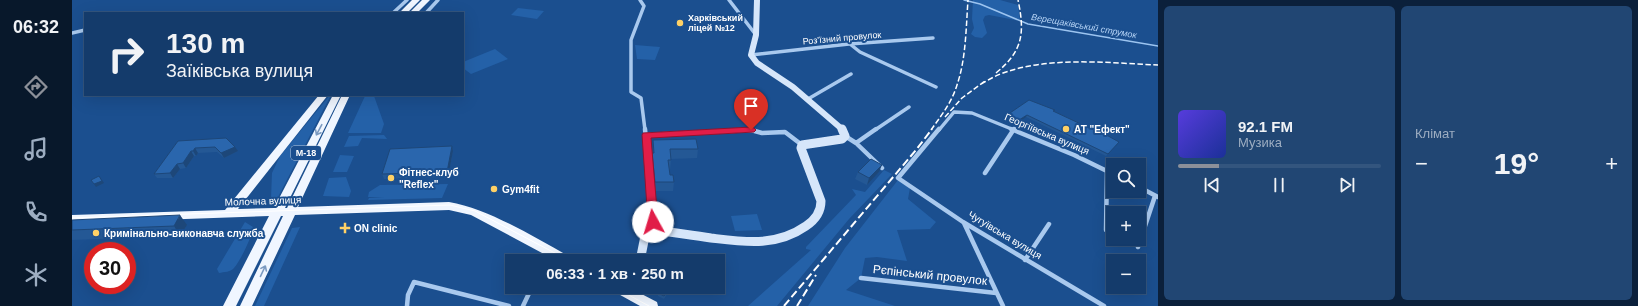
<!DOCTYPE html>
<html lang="uk">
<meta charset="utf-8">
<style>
body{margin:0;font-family:Helvetica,sans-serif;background:#214673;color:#f1f3f6;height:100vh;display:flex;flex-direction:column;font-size:15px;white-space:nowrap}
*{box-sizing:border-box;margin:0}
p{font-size:13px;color:#9dadc1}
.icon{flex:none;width:22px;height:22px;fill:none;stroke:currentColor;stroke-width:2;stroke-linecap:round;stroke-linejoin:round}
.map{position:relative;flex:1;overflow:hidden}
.details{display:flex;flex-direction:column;gap:6px;padding:6px;background:#0b203b;width:480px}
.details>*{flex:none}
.hud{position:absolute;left:12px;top:12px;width:380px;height:84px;border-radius:0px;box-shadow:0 4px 16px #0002,0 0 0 1px #33557e;background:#143b6b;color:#f1f3f6;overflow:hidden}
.controls{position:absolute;left:1034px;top:158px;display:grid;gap:8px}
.controls a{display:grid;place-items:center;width:40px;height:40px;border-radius:0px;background:#143b6b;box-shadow:0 4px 16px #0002,0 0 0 1px #33557e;font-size:20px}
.speed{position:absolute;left:12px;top:242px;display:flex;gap:8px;font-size:20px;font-weight:700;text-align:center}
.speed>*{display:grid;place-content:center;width:52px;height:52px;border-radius:50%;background:#143b6b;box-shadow:0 4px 16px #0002,0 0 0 1px #33557e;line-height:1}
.speed .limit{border:6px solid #d22;background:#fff;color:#111}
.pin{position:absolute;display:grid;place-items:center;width:34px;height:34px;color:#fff;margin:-41px -17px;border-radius:50% 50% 50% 0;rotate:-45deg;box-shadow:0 0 4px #0007}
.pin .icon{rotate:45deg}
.me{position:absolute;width:44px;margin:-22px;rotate:354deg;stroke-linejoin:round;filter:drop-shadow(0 0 3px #0008)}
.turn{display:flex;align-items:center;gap:14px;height:84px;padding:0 16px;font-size:18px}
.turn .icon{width:52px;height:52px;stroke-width:2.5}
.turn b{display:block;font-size:28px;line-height:34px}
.big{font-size:30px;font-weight:700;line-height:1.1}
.details .widget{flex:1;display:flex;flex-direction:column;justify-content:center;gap:6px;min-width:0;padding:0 14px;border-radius:6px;background:#214673}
.song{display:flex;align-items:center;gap:12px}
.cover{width:48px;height:48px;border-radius:6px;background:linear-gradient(135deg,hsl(250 70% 55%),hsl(230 70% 35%))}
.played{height:4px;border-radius:2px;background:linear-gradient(90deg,#8c9099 20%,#33557e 20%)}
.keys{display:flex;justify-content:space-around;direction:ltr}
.heat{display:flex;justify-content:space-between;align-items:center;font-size:22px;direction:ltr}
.details .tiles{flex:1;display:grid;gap:6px;grid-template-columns:repeat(2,1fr)}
.trip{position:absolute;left:433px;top:254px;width:220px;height:40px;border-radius:0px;background:#143b6b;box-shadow:0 4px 16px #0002,0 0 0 1px #33557e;font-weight:700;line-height:40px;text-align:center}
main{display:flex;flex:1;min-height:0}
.tab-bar{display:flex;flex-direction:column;width:72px;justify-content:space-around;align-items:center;background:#08182b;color:#9dadc1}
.tab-bar .icon{width:28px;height:28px}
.tab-bar .current{color:#8c9099}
.tab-bar b{font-size:18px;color:#f1f3f6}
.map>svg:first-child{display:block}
.green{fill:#2461a8}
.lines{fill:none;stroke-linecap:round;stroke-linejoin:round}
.stream{stroke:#9cc4f0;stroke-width:1.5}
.street-far1{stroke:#a9c9ee;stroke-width:3.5}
.street{stroke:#a9c9ee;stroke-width:4.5}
.secondary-far1{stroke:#d6e6fa;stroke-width:6}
.secondary{stroke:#d6e6fa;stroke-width:9}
.primary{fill:#f0f6ff;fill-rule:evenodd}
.tram{stroke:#fff;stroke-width:1}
.rail-far1{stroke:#fff;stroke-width:1.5;stroke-dasharray:5.5 2.5;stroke-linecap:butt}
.rail{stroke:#fff;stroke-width:2;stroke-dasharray:8 3.5;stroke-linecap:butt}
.wall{fill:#245895}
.shaded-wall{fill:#1d4779}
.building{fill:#2a66ad;stroke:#1d4779}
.oneway{stroke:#7b9ac1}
.route{fill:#e11d48;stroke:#92132f}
.poi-dot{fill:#ffd166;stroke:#1b4f8f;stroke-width:1.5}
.labels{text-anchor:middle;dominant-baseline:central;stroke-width:4;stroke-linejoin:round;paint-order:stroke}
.far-poi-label{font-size:9px;font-weight:bold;fill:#fff;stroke:#1b4f8f;text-anchor:start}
.far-water-label{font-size:9px;font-style:italic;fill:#b5d3f5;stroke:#1b4f8f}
.far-street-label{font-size:9px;fill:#fff;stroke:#1b4f8f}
.shield{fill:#1b4f8f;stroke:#bbcadd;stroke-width:1}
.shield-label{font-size:9px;font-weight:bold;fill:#fff}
.poi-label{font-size:10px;font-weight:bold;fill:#fff;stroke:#1b4f8f;text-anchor:start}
.street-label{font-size:10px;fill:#fff;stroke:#1b4f8f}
.near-street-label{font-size:12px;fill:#fff;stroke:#1b4f8f}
</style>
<main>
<nav class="tab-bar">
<b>06:32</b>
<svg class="icon current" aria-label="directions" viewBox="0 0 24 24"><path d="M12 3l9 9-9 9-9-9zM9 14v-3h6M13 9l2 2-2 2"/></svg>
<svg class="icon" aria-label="music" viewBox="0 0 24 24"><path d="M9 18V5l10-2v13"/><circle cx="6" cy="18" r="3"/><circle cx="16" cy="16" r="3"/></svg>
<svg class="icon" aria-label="phone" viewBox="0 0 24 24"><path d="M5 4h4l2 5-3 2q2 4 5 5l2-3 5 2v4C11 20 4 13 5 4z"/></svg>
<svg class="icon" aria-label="climate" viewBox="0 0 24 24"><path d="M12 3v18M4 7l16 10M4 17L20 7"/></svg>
</nav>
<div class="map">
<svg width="1086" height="306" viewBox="0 0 1086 306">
<rect width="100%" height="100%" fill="#1b4f8f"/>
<path class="green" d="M 901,0 L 928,0 L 946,5 L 948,21 L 917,15 L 913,16 L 911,20 L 915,33 L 910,38 L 903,37 L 899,34 L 902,28 L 900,19 Z
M 446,8 L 472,11 L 465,19 L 439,15 Z
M 563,45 L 588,47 L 583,60 L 565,59 Z
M 423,49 L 436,59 L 399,74 L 391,68 L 391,62 Z
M 258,95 L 259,95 L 206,197 L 199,199 L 200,173 L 208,156 Z
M 293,96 L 302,96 L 312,124 L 309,133 L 276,133 Z
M 312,135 L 315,139 L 290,138 L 286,146 L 272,147 L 277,136 Z
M 268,155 L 282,156 L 275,172 L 261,172 Z
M 812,170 L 820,174 L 777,219 L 705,306 L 676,306 L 739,250 L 734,249 L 734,247 L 784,195 L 780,189 L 793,192 Z
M 274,177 L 279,191 L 277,197 L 251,196 L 257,178 Z
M 826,180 L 838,188 L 836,199 L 864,222 L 858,229 L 825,230 L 835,261 L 805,257 L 793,258 L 789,278 L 774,290 L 823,306 L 736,306 L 773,248 Z
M 376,184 L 370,198 L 296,200 L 297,198 L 312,197 L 296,197 L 297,192 L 308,185 Z
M 685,214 L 690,230 L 663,231 L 659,216 Z
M 173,222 L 181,227 C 182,233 167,263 162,268 C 159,272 152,272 147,273 L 145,269 Z
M 228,227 L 192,306 L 183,306 L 220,228 Z"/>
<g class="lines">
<path class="stream" d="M 892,0 L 908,4 L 956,24 L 1086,46"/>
<path class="street-far1" d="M 568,0 L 572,6 L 559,40 L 559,92 L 569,98 L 573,130
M 657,0 L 684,35
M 321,13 L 335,0
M 354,13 L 366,0
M 0,33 L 13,30
M 778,44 L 788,52 L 864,87
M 679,55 L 777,44 L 861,38
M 736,99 L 779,74
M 677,130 L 679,130
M 803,130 L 837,107
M 867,130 L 882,112 L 900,113 L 942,130"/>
<path class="street" d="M 573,129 L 581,222 L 579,231
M 867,129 L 826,178 L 891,222 L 1032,306
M 939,129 L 1002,155 L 1041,174
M 574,135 L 679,130 L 690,133 L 713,132 L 730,145
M 773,136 L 784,143 L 810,168
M 784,143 L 804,129
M 913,173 L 942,129
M 1067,187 L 1086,197
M 892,223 L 931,306
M 1034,230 L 1035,170
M 1066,247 L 1083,196
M 953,260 L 977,224
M 471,261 L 476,251
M 789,278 L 924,293
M 335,306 L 336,295 L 342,282 L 437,306
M 451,306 L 460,287"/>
<path class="secondary-far1" d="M 685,0 L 684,35 L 679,55 L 685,63 L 721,87 L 771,130"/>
<path class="secondary" d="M 568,261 L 573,236 L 584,230 C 602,233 621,235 639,238 C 673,242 704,247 734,226 C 743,220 749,212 749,201 L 729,148 L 730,145 L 770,139 L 773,136 L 770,129
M 562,296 L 564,287"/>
<path class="primary" d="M 340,0 L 348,0 L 335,13 L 327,13 Z
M 350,0 L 358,0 L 345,13 L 337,13 Z
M 247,95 L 256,95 L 166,209 L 202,208 L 261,95 L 269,95 L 213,208 L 215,208 L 270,95 L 278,95 L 226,207 L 377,202 C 418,209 463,238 500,258 L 502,261 L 485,261 L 399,215 L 377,210 L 223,215 L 180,306 L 168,306 L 211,216 L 209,216 L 164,306 L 151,306 L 197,216 L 0,223 L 0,215 L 153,210 Z
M 539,287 L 556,287 L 585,302 L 586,306 L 568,306 L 541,291 Z"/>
<path class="tram" d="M 0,218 L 378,205 L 403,211 L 498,261
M 542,287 L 577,306"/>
<path class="rail-far1" d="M 924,73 C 951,51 953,33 946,0
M 909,84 C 916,80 923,76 931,73 C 979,56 1036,63 1086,65
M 873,117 L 890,98 L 913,81
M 859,130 C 869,116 880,102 885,85 C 894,59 894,28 896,0"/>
<path class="rail" d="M 712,306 L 844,150 L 860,129
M 725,306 L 744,275"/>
</g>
<path class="wall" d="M 983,110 L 982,111 L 1047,142 L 1034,156 L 954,117 L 946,123 L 934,117 L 935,115 Z
M 581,140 L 626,149 L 625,158 L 599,159 L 598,170 L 597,170 L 598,175 L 602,182 L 601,191 L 582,191 L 580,162 L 580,153 L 581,153 Z
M 106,141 L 166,151 L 152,158 L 145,152 L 126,153 L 124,156 L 122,156 L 114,168 L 108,169 L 101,178 L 85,178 L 82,174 Z
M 380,146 L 381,151 L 376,177 L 312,179 L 310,174 Z
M 786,172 L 807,172 L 795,185 L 783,179 Z
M 0,220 L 115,225 L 108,236 L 0,240 Z
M 586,293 L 595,294 L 592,299 L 586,296 Z"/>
<path class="shaded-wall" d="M 955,115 L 954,117 L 946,123 L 947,120 Z
M 380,146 L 381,151 L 376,177 L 375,172 Z
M 163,147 L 166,151 L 152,158 L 149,153 Z
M 123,148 L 126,153 L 124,156 L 121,151 Z
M 119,151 L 122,156 L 114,168 L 111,163 Z
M 105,164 L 108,169 L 101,178 L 98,173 Z
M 810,165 L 807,172 L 795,185 L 797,178 Z
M 27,176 L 32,183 L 24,187 L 22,184 Z
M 108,215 L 115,225 L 108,236 L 102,226 Z"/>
<path class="building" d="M 957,100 L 983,110 L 981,111 L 1028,133 L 1029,132 L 1047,142 L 1036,154 L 955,115 L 947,120 L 935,115 Z
M 154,138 L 163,147 L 149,153 L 143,147 L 123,148 L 121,151 L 119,151 L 111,163 L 105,164 L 98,173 L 82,174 L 106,141 Z
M 624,139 L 626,149 L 598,149 L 599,160 L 596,160 L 598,175 L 601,175 L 602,182 L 583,182 L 580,153 L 582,153 L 581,140 Z
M 380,146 L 375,172 L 310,174 L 318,149 Z
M 799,159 L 810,165 L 797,178 L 786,172 Z
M 27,176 L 30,181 L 22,184 L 19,180 Z
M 108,215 L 102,226 L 0,230 L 0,220 Z
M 590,288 L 596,291 L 592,296 L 586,293 Z"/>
<defs><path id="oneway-shaft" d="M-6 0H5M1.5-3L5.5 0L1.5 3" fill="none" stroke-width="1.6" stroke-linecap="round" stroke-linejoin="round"/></defs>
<g class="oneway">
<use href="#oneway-shaft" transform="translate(247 130) rotate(118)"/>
<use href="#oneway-shaft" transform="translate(191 271) rotate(-65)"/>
</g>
<path class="route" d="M 679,127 L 682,128 L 684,130 L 682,132 L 579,138 L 586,222 L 585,224 L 577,224 L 576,222 L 570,135 L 571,133 Z"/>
<g class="poi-dot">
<circle cx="608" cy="23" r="4"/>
<circle cx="994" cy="129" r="4"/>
<circle cx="319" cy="178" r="4"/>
<circle cx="422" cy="189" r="4"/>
<path d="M271 222h4v4h4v4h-4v4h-4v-4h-4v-4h4z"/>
<circle cx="24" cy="233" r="4"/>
</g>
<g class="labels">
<g class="far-poi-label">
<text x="616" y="18">Харківський<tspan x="616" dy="10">ліцей №12</tspan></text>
</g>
<g class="far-water-label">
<text transform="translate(1012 26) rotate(10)">Верещаківський струмок</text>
</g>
<g class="far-street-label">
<text transform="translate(770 38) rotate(-5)">Роз’їзний провулок</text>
</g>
<rect class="shield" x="219" y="146" width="30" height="14" rx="3"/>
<g class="shield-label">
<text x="234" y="153">М-18</text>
</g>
<g class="poi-label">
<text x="1002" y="129">АТ "Ефект"</text>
<text x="327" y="172">Фітнес-клуб<tspan x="327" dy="12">"Reflex"</tspan></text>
<text x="430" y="189">Gym4fit</text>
<text x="282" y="228">ON clinic</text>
<text x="32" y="233">Кримінально-виконавча служба</text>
</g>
<g class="street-label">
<text transform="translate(975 134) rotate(23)">Георгіївська вулиця</text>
<text transform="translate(191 201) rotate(-2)">Молочна вулиця</text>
<text transform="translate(933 235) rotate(31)">Чугуївська вулиця</text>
</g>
<g class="near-street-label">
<text transform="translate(858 275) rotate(6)">Рєпінський провулок</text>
</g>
</g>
</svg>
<div class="controls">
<a><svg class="icon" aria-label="search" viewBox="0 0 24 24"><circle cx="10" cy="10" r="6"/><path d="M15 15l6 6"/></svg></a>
<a>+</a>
<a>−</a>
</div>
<div class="speed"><div class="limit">30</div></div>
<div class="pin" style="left:679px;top:130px;background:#d93025"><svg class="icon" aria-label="arrive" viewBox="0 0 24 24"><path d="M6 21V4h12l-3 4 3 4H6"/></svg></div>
<svg class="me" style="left:581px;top:222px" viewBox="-20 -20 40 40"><circle r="19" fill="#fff"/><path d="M0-13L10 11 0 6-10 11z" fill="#e11d48"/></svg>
<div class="trip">06:33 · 1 хв · 250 m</div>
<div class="hud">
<div class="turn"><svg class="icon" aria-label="right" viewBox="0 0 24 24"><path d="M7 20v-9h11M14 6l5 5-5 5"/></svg><div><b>130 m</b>Заїківська вулиця</div></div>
</div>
</div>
<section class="details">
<div class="tiles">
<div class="widget">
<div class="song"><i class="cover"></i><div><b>92.1 FM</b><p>Музика</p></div></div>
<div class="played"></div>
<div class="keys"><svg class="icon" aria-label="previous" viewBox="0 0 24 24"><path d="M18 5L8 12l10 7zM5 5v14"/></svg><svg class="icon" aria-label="pause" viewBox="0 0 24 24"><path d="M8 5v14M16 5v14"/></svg><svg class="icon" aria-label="next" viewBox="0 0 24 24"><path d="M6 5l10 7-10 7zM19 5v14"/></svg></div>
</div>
<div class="widget"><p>Клімат</p>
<div class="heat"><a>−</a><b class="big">19°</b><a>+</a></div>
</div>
</div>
</section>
</main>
